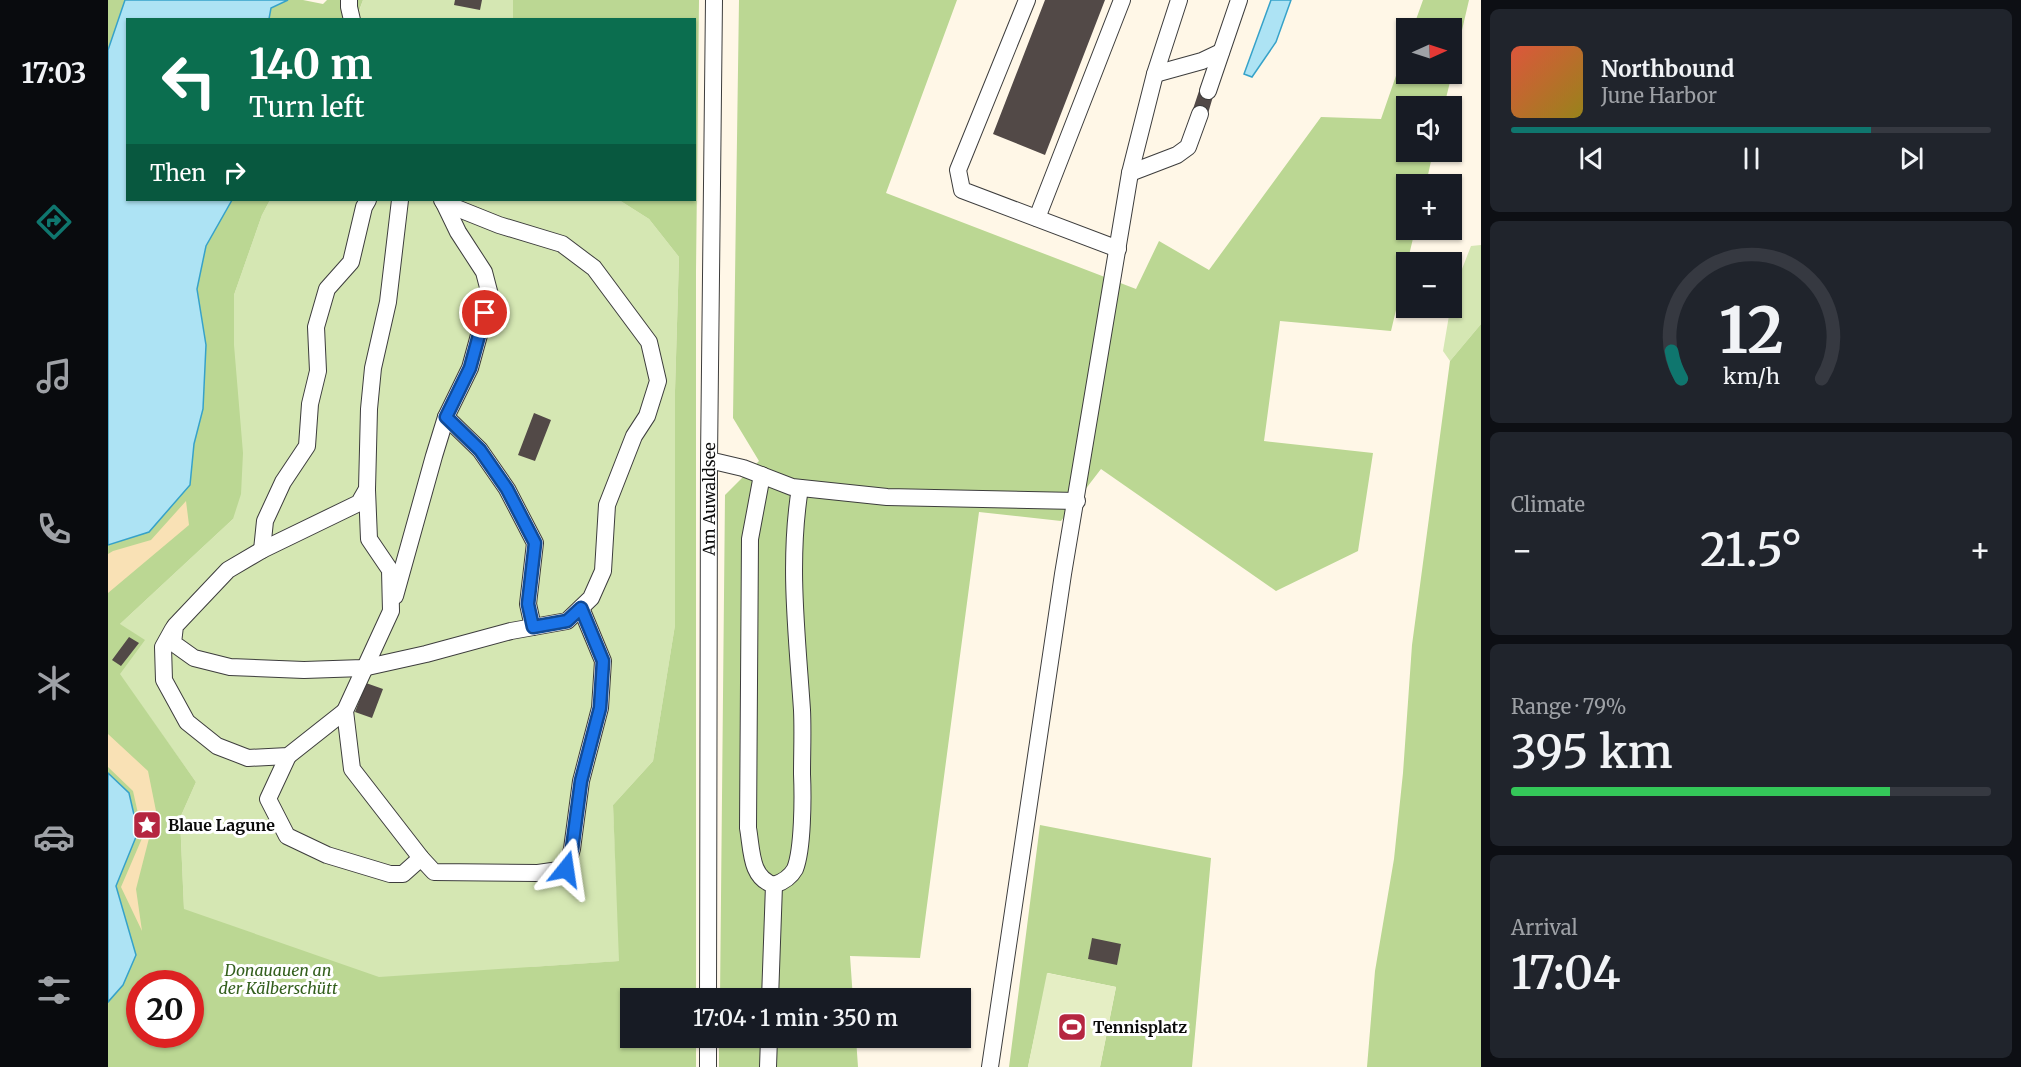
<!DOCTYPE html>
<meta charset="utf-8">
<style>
body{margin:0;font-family:Merriweather,serif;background:#20242c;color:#f1f3f6;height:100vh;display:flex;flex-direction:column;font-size:22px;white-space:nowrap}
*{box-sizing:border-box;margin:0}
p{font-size:20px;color:#9ea1a6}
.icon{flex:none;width:33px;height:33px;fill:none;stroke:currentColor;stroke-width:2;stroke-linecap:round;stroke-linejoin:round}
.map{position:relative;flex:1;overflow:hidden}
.drawer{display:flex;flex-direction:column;gap:9px;padding:9px;background:#0d0f14;width:540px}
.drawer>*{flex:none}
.banner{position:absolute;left:18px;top:18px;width:570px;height:183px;border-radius:0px;box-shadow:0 2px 4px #0004;background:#0b6e4f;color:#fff;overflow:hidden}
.needle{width:39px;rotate:87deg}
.fabs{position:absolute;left:1288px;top:18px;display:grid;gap:12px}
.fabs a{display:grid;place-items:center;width:66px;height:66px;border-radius:0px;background:#171b24;box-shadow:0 2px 4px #0004;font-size:30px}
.speed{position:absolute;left:18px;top:970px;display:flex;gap:12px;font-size:30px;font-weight:700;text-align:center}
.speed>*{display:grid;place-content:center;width:78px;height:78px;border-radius:50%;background:#171b24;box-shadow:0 2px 4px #0004;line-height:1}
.speed .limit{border:9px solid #d22;background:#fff;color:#111}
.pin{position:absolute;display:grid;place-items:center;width:51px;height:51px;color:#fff;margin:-26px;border:3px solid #fff;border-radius:50%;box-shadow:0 2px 6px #0007}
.me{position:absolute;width:66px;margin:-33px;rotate:15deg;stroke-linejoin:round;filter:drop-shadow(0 0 4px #0008)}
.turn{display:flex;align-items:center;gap:21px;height:126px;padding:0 24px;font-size:27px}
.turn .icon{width:78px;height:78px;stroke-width:2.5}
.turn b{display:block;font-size:42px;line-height:51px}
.then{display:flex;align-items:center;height:57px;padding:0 24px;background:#0003;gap:12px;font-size:22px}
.big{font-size:45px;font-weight:600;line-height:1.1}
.drawer .card{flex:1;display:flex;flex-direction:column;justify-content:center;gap:9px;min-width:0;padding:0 21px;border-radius:9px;background:#20242c}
.drawer .dial{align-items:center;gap:0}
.dial svg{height:156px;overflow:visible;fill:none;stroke:#363941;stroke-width:7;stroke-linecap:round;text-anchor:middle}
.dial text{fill:#f1f3f6;stroke:none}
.song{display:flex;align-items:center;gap:18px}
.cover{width:72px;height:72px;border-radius:9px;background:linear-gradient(135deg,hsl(10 70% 55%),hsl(50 70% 35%))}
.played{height:6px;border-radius:3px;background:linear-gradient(90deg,#0f766e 75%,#363941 75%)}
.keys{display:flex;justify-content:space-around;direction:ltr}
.heat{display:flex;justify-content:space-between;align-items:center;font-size:33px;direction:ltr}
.charge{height:9px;border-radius:4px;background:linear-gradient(90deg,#34c759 79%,#363941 0)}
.trip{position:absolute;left:512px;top:988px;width:351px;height:60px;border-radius:0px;background:#171b24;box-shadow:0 2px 4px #0004;font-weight:600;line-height:60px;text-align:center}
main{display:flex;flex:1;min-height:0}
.dock{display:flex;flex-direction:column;width:108px;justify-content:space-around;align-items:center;background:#090b0e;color:#9ea1a6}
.dock .icon{width:42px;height:42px}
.dock .current{color:#0f766e}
.dock b{font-size:27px;color:#f1f3f6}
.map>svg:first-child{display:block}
.green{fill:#d5e7b3}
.forest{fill:#bbd793;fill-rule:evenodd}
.sand{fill:#f9e1b5}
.pitch{fill:#e5eec4}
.water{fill:#ade3f4;stroke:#36a2c9;stroke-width:1.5}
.building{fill:#524947}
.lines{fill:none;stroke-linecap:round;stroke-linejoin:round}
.minor-casing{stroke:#3d3d3d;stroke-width:18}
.minor{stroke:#fff;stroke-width:16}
.route-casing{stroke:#114b97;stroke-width:15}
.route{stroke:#1a73e8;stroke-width:10}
.labels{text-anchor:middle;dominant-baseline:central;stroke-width:6;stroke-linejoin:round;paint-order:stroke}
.street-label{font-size:16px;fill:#0a0a0a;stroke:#fff}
.poi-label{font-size:16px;font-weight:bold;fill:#0a0a0a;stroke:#fff;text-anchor:start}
.park-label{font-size:16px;font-style:italic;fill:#335f1d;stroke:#fff}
</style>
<main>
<nav class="dock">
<b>17:03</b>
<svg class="icon current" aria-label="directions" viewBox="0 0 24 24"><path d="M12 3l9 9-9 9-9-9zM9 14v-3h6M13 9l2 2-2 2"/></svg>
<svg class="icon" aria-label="music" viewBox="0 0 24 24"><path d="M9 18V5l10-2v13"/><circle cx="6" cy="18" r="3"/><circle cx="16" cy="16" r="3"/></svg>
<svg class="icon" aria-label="phone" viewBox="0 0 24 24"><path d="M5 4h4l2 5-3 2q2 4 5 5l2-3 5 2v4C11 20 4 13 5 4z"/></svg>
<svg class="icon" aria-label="climate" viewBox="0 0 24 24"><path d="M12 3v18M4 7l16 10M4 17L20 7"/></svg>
<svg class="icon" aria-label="car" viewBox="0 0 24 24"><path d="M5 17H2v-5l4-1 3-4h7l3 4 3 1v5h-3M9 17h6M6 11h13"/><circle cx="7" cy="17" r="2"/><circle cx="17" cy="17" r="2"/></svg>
<svg class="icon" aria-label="filters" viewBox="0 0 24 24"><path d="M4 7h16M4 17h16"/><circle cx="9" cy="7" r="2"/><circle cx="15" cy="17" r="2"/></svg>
</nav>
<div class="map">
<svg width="1373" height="1067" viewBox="0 0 1373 1067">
<rect width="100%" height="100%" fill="#fff7e7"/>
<path class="green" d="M 255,0 L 405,0 L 405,19 L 248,20 Z
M 162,200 L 511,200 L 541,219 L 571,257 L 567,391 L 567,625 L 545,761 L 505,805 L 512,961 L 423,967 L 522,1038 L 0,1067 L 0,1035 L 82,1035 L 82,984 L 76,909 L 72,818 L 88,782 L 11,674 L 12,624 L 125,519 L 126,295 L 154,215 Z
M 1373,245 L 1373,324 L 1342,361 L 1335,351 L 1345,292 L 1363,246 Z"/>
<path class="forest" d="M 0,0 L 17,0 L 0,50 Z
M 180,0 L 195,0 L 215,4 L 219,0 L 255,0 L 248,19 L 161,20 L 163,8 Z
M 405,0 L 591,0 L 588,272 L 588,999 L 522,999 L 522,1038 L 588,1038 L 588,1067 L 0,1067 L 0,1002 L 15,985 L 27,955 L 8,886 L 30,832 L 21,793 L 0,773 L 0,545 L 41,532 L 82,485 L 86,444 L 95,409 L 98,345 L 89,289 L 98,246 L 124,200 L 162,200 L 154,215 L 126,295 L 126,345 L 135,453 L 133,494 L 125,519 L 12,624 L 37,640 L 12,674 L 88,782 L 72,818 L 76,909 L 271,977 L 511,961 L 505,805 L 545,761 L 567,625 L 567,391 L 571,257 L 541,219 L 511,200 L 586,200 L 586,20 L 405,19 ZM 32,984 L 82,984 L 82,1035 L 32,1035 Z
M 631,0 L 849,0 L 778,193 L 1028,289 L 1051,241 L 1101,270 L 1213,117 L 1273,119 L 1299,44 L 1299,74 L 1344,74 L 1336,106 L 1299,106 L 1299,152 L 1325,152 L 1318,184 L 1299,184 L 1299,230 L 1307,230 L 1283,331 L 1172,321 L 1156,441 L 1265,453 L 1250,551 L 1168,591 L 993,469 L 953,521 L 871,512 L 812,958 L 742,956 L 745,999 L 612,999 L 617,495 L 651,461 L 625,418 Z
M 1315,0 L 1361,0 L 1344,73 L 1344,28 L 1305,28 Z
M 1373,324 L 1373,1067 L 1259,1067 L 1267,971 L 1286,859 L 1295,773 L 1304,645 L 1342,361 Z
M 932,825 L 1103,858 L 1084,1067 L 992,1067 L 1008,987 L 940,973 L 920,1067 L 901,1067 Z
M 611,1038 L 748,1038 L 750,1067 L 611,1067 Z"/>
<path class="sand" d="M 78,501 L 81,525 L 0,593 L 0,554 L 5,551 L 43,540 Z
M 0,734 L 40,771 L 48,811 L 28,889 L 34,931 L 13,887 L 35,836 L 25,791 L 0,767 Z"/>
<path class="pitch" d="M 939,973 L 1008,987 L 992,1067 L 920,1067 Z"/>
<path class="water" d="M 17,0 L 180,0 L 163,8 L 161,19 L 20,20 L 20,200 L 124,200 L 98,246 L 89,289 L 98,345 L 95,409 L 86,444 L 82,485 L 41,532 L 0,545 L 0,50 Z
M 1163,0 L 1183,0 L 1168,42 L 1144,77 L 1136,74 Z
M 0,773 L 21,793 L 30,832 L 8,886 L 28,955 L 15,985 L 0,1002 Z"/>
<path class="building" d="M 347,0 L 374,0 L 372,10 L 346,5 Z
M 937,0 L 997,0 L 937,155 L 885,134 Z
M 1092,88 L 1106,93 L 1099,117 L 1084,112 Z
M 426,413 L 443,420 L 427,461 L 410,455 Z
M 21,637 L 31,643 L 13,666 L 4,660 Z
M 258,683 L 275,689 L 264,718 L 247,712 Z
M 984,938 L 1013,944 L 1009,965 L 980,959 Z"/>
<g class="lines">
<g class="minor-casing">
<g id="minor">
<path d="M 241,0 L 241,7 L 244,20"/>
<path d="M 919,0 L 850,170 L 854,190 L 1010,249"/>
<path d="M 1047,74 L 1094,61 L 1113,52"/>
<path d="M 1100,91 L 1131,0"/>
<path d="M 1022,173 L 1069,155 L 1080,147 L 1092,114"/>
<path d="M 292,200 L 280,302 L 265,368 L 261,409 L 259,489 L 251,503 L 154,550 L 120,570 L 67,626 L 65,643 L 86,658 L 122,667 L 196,670 L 255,668 L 318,654 L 403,631 L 459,621 L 483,598 L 495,571 L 499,505 L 526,436 L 539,416 L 550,381 L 541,342 L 486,268 L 454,244 L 391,225 L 336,203 L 334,200"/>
<path d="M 929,218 L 1014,0"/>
<path d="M 338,417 L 372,450 L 399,489 L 427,543 L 420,604 L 425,627"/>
<path d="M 601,460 L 635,468 L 684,487 L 779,497 L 969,501"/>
<path d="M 654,475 L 642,539 L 640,828 C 644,850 642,878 666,885 L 662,999"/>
<path d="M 259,490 L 261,539 L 282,570 L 283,611 L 237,711 L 244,769 L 313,858 L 326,872 L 430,873 L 458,869 L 464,849 L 473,781 L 492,708 L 495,661 L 473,608"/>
<path d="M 154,550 L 157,521 L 175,482 L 199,446 L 202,404 L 210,371 L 208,327 L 219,289 L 243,262 L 256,207 L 260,200"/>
<path d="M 287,596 L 326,456 L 338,417 L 362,368 L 382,295 L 376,272 L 350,232 L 336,203"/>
<path d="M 65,629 L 55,647 L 56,680 L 79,722 L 109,746 L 140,758 L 180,756 L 237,711"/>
<path d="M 180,756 L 160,799 L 179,836 L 219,855 L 282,874 L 295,874 L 313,858"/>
<path d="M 666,885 C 675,882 682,878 687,869 C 695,849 695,797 694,774 C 694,753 695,731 694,710 C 689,635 680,562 692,488"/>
<path id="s1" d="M 600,999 L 601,460 L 606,0"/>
<path d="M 600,1067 L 600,1038"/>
<path d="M 660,1067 L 661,1038"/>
<path d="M 882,1067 L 955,574 L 1022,173 L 1047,74 L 1071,0"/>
</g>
</g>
<use href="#minor" class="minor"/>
</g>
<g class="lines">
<g class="route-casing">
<path id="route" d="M 377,313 L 362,368 L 338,417 L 372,450 L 399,489 L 427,543 L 420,604 L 425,627 L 459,621 L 473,608 L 495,661 L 492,708 L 473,781 L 464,849 L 458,869"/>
</g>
<use href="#route" class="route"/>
</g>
<defs>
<g id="sight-square" transform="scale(1.5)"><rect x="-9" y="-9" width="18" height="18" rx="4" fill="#b52640" stroke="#fff"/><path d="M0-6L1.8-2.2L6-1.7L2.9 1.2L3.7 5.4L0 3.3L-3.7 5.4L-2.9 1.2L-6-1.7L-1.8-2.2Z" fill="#fff"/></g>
<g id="stadium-square" transform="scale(1.5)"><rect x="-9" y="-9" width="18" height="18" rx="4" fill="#b52640" stroke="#fff"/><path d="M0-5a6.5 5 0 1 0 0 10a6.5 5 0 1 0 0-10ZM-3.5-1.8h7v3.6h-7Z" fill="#fff"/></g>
</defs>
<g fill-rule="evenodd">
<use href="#sight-square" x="39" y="825"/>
<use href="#stadium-square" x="964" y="1027"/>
</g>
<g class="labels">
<g class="street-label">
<text stroke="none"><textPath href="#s1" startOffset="500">Am Auwaldsee</textPath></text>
</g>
<g class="poi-label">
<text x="60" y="825">Blaue Lagune</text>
<text x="985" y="1027">Tennisplatz</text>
</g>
<g class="park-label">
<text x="170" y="970">Donauauen an<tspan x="170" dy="18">der Kälberschütt</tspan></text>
</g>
</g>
</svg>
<div class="fabs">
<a><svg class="needle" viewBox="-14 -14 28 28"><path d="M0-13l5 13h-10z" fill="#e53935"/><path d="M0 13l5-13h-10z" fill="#9ea1a6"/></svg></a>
<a><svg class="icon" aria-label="sound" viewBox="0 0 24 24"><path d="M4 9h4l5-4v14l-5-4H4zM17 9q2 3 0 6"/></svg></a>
<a>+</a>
<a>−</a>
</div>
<div class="speed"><div class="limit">20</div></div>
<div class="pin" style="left:377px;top:313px;background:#d93025"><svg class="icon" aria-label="arrive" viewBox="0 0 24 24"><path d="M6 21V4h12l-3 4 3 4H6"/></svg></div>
<svg class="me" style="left:458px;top:869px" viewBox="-20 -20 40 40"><path d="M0-17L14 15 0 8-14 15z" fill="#1a73e8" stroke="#fff" stroke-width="4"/></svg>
<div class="trip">17:04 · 1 min · 350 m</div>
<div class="banner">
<div class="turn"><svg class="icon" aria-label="left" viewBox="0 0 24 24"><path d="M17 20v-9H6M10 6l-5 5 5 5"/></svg><div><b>140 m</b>Turn left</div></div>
<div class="then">Then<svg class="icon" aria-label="right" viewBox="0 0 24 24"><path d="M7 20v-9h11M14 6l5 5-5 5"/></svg></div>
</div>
</div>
<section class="drawer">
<div class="card">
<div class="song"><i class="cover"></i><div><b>Northbound</b><p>June Harbor</p></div></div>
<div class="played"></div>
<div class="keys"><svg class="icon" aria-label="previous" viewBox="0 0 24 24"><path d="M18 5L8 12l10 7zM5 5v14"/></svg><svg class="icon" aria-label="pause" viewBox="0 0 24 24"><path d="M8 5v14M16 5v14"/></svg><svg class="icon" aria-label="next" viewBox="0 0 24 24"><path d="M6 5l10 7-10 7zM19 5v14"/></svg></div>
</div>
<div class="card dial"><svg viewBox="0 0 100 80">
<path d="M14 69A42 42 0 1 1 86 69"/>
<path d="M14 69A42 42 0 0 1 9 55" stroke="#0f766e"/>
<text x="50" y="56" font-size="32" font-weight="700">12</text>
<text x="50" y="72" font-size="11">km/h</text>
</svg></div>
<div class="card"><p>Climate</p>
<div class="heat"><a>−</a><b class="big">21.5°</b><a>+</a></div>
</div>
<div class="card"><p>Range · 79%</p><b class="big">395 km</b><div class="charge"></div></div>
<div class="card"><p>Arrival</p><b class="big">17:04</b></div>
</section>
</main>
